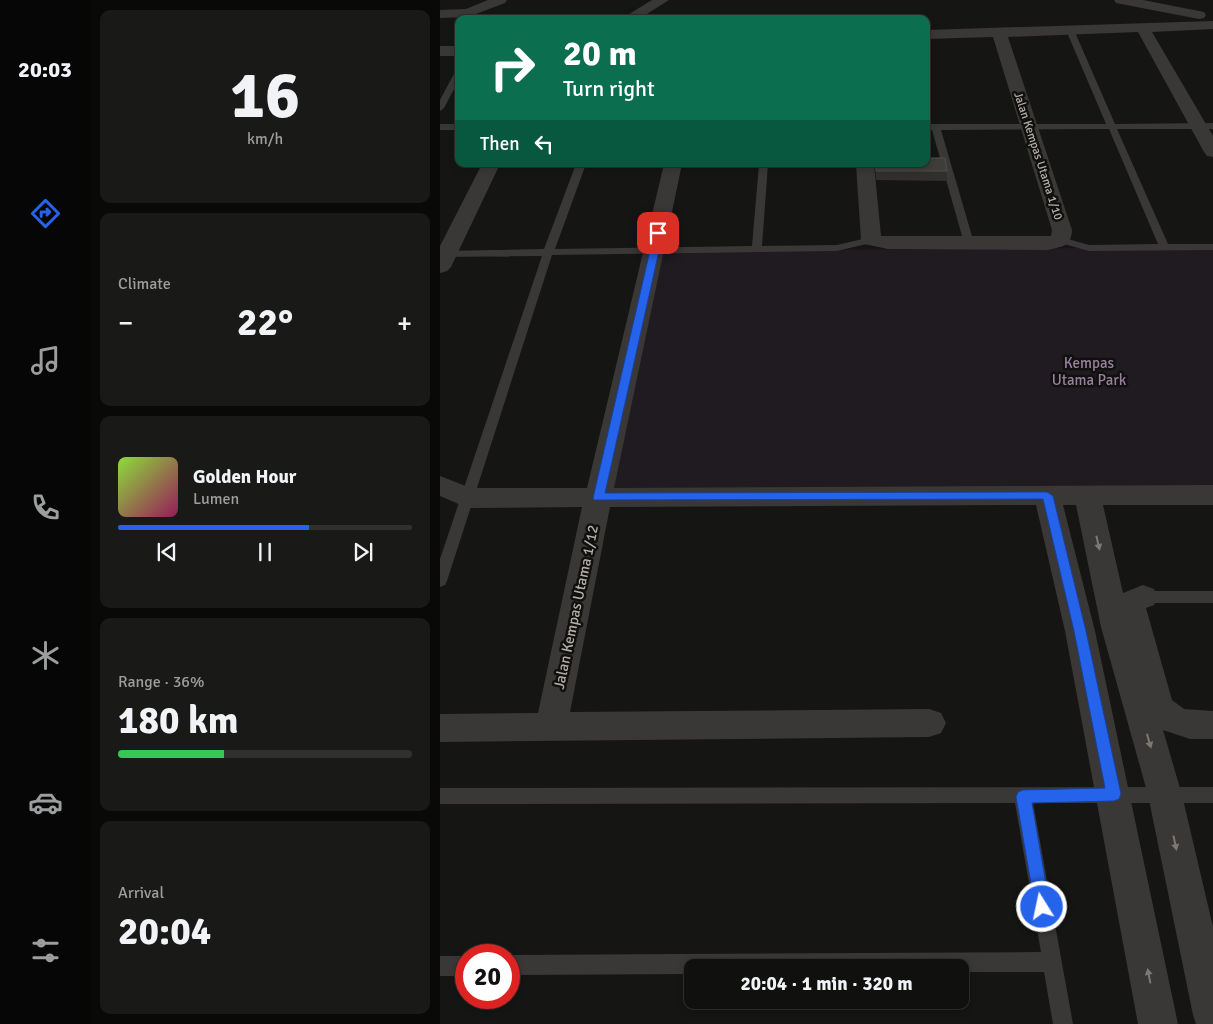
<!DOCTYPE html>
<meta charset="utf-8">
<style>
body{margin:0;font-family:Signika,sans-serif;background:#191918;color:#f1f3f6;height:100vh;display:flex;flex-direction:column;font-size:19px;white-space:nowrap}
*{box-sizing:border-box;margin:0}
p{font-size:16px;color:#9c9d9e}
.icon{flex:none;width:28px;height:28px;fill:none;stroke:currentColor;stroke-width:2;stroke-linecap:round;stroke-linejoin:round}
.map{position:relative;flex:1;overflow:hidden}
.side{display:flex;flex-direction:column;gap:10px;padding:10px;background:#090908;width:350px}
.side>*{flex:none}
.banner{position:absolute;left:15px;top:15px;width:475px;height:152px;border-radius:10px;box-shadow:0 2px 8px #0003,0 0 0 1px #30302f;background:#0b6e4f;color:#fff;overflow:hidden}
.speed{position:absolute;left:15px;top:944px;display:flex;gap:10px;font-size:25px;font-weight:700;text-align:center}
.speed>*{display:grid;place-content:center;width:65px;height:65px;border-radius:50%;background:#10100f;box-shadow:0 2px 8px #0003,0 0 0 1px #30302f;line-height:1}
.speed .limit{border:8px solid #d22;background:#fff;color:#111}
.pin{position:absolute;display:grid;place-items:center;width:42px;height:42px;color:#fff;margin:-21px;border-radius:10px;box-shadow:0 2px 8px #0006}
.me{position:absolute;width:55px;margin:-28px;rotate:350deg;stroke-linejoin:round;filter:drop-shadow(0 0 4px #0008)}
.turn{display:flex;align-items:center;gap:18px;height:105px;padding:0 25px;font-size:22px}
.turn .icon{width:65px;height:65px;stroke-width:2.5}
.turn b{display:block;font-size:35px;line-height:42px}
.then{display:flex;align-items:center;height:48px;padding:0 25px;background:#0003;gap:10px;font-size:19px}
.big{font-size:38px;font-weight:700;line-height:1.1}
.side .card{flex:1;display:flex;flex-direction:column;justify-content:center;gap:8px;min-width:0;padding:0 18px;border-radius:10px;background:#191918}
.side .dial{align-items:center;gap:0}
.dial b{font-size:65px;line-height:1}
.song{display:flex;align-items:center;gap:15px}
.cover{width:60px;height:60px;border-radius:8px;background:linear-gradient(135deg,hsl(90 70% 55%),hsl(330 70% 35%))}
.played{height:5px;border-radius:2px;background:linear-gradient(90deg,#2563eb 65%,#30302f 65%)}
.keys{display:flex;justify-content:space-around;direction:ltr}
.heat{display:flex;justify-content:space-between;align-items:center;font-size:28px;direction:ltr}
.charge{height:8px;border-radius:4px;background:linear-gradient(90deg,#34c759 36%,#30302f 0)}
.trip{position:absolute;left:244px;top:959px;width:285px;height:50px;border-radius:10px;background:#10100f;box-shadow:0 2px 8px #0003,0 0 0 1px #30302f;font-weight:700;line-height:50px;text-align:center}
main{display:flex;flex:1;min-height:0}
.tabs{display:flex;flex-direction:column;width:90px;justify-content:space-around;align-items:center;background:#060606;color:#9c9d9e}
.tabs .icon{width:35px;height:35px}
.tabs .on{color:#2563eb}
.tabs b{font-size:22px;color:#f1f3f6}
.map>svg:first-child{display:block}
.green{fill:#1f1b20}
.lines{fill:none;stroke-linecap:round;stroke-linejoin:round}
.service{fill:#3a3836;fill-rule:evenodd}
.minor{fill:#3a3836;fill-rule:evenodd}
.wall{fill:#302f2d}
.building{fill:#3e3d3a;stroke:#514e4b}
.oneway{fill:#7d7874}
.route{fill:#2563eb;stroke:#184099}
.labels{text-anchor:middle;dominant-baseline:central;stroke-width:5;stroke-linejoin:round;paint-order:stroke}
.far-street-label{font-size:12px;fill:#b4ada7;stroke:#10100f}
.park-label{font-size:15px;fill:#98819d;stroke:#10100f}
.street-label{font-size:15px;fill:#b4ada7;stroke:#10100f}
</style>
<main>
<nav class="tabs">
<b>20:03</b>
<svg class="icon on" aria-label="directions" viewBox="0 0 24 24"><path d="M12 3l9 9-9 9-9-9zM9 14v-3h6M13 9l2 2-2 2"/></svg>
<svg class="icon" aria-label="music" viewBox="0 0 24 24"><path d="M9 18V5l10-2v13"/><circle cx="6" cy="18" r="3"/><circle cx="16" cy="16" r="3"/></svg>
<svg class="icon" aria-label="phone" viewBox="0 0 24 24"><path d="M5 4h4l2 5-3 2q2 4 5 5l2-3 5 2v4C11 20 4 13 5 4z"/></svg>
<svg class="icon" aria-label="climate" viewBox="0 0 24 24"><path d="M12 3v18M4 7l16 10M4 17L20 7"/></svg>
<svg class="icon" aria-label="car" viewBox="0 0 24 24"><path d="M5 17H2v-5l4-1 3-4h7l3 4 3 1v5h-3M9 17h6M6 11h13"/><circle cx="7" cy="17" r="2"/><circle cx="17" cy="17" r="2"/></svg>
<svg class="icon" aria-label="filters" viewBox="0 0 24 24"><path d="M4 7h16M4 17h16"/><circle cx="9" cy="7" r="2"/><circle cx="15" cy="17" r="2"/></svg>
</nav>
<section class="side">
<div class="card dial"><b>16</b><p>km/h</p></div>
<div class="card"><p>Climate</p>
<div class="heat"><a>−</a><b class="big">22°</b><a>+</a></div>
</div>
<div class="card">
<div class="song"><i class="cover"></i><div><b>Golden Hour</b><p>Lumen</p></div></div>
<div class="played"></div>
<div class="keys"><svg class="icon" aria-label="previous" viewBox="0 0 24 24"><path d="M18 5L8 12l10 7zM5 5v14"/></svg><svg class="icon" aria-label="pause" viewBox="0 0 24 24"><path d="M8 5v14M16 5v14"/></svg><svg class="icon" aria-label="next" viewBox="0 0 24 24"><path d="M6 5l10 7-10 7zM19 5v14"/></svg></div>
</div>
<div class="card"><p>Range · 36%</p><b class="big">180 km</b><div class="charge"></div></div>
<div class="card"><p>Arrival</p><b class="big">20:04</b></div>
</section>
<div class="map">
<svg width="773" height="1024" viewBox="0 0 773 1024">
<rect width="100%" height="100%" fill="#151514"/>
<path class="green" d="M 773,247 L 773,495 L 158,498 L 215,251 Z"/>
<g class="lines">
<path class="service" d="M 627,28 L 634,30 L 675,124 L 773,123 L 773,129 L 677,129 L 728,244 L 773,244 L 773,250 L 649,251 L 617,242 L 617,238 L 621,237 L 649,245 L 718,244 L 669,129 L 501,130 L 534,243 L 529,246 L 524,243 L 492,130 L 486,130 L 486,124 L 666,124 L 626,30 Z
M 16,70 L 19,70 L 19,80 L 4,108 L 0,111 L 0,100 Z
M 0,124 L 19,124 L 19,130 L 0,130 Z
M 136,164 L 146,164 L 115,249 L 312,246 L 319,164 L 328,164 L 322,246 L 397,245 L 431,237 L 436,240 L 435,242 L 397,251 L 112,255 L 7,581 L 5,585 L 0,587 L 0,559 L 102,256 L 0,257 L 0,251 L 104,249 Z
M 703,591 L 773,591 L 773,603 L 703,603 L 698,601 L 696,597 L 698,593 Z
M 773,787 L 773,803 L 593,803 L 633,1024 L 613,1024 L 604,972 L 520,972 L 520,968 L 252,968 L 252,974 L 69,975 L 69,955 L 601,952 L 575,803 L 0,804 L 0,788 Z
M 0,956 L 26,956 L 26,976 L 0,976 Z"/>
<path class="minor" d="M 48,0 L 67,0 L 65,3 L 28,17 L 0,18 L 0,10 L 26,9 Z
M 212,0 L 229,0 L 199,19 L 181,19 Z
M 674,0 L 703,0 L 759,11 L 764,12 L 766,15 L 764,18 L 759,19 L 681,4 L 676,3 Z
M 773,21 L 773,29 L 712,32 L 773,136 L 773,157 L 767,156 L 764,152 L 698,32 L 568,37 L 632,230 C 631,247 623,246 608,250 L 448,249 L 424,244 L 421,240 L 416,164 L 434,164 L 441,236 L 611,236 L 612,230 L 553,37 L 486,39 L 486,30 Z
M 0,46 L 19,46 L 19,56 L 0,56 Z
M 42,164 L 60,164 L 11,267 L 7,271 L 0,273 L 0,246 Z
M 224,164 L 242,164 L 174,488 L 773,485 L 773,505 L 663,505 L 683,593 L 703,585 L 714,589 L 718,597 L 714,605 L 706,608 L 732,700 L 744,709 L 773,711 L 773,739 L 750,739 L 723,730 L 742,795 L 773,927 L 773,1024 L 756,1024 L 753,1015 L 708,795 L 661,627 L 636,505 L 623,505 L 655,631 L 738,1024 L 698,1024 L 625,631 L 596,505 L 170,507 L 130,712 L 489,709 L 501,713 L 506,723 L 501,733 L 489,737 L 0,742 L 0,714 L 98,713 L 142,507 L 28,508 L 0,496 L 0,476 L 31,488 L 147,488 Z"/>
</g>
<path class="wall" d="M 435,164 L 486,164 L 507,171 L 507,181 L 436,180 Z"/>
<path class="building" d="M 486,158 L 505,158 L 507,171 L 436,171 L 436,164 L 486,164 Z"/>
<defs><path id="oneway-solid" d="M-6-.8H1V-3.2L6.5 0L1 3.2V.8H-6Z" transform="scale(1.25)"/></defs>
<g class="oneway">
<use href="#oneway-solid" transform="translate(658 543) rotate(77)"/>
<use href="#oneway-solid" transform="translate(709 741) rotate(74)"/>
<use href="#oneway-solid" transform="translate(735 843) rotate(78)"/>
<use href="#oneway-solid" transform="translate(709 976) rotate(-101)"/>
</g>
<path class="route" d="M 218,231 L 223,233 L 165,493 L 607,492 L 613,496 L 646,631 L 681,794 L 679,799 L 674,801 L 592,803 L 610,907 L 608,912 L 602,915 L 597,912 L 595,907 L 576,797 L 578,792 L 583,790 L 665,788 L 634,631 L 603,499 L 154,500 L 153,498 L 214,233 Z"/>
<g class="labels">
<g class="far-street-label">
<text transform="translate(598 156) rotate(72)">Jalan Kempas Utama 1/10</text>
</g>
<g class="park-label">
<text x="649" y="363">Kempas<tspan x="649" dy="17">Utama Park</tspan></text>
</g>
<g class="street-label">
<text transform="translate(136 607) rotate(-78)">Jalan Kempas Utama 1/12</text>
</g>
</g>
</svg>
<div class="speed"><div class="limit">20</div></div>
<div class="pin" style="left:218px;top:233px;background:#d93025"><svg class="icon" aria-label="arrive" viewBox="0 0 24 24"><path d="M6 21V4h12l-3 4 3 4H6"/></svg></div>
<svg class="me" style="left:602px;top:907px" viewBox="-20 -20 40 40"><circle r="17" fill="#2563eb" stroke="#fff" stroke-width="3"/><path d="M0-11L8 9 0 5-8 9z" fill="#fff"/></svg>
<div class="trip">20:04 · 1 min · 320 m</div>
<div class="banner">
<div class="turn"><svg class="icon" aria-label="right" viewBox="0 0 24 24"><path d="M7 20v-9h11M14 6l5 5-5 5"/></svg><div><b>20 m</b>Turn right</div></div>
<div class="then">Then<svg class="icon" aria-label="left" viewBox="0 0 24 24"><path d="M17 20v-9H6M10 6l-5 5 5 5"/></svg></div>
</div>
</div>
</main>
